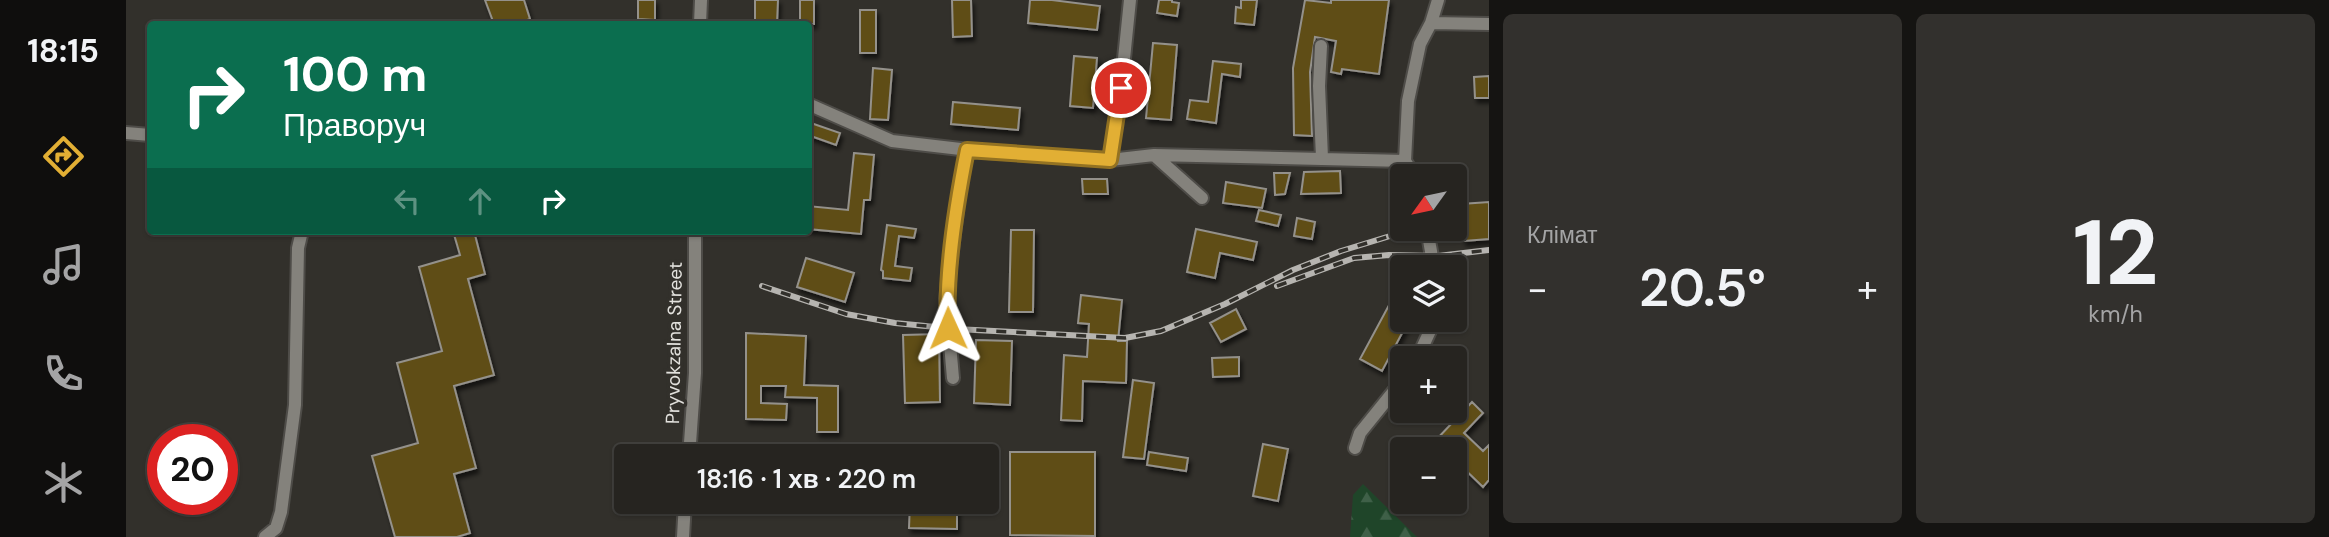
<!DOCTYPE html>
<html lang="uk">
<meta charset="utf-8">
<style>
body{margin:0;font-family:"DM Sans",sans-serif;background:#32302d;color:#f1f3f6;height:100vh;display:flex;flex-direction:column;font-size:26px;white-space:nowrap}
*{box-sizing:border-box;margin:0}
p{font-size:23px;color:#a4a4a5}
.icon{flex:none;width:38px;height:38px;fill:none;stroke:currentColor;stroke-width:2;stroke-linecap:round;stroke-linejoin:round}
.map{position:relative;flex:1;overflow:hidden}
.panel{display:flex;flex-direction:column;gap:14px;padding:14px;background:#151412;width:840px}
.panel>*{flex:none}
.top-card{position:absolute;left:21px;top:21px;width:665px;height:214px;border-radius:7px;box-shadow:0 2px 5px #0004,0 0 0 2px #42413e;background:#0b6e4f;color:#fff;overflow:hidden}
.needle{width:46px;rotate:237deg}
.buttons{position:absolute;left:1264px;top:164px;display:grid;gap:14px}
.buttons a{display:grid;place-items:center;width:77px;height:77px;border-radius:7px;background:#262420;box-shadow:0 2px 5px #0004,0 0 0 2px #42413e;font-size:35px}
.speed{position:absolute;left:21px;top:424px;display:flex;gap:14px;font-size:35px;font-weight:700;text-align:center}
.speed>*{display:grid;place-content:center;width:91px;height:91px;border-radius:50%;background:#262420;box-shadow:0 2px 5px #0004,0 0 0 2px #42413e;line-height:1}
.speed .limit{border:10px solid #d22;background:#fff;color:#111}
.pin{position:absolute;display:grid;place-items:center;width:60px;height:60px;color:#fff;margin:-30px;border:4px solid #fff;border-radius:50%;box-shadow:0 2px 7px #0007}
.me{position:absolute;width:77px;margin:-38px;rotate:359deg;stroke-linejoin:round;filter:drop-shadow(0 0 5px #0008)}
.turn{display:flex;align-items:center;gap:24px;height:147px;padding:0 21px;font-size:32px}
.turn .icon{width:91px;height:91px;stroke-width:2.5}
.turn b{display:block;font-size:49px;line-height:60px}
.lanes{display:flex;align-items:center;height:66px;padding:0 21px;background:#0003;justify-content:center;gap:35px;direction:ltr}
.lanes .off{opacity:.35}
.big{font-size:52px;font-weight:600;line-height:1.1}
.panel .tile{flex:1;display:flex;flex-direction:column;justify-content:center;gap:10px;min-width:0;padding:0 24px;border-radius:10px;background:#32302d}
.panel .dial{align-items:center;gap:0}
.dial b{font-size:91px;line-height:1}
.heat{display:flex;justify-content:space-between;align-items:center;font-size:38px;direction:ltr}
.panel .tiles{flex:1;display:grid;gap:14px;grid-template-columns:repeat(2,1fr)}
.trip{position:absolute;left:488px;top:444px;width:385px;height:70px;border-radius:7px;background:#262420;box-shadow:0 2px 5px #0004,0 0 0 2px #42413e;font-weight:600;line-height:70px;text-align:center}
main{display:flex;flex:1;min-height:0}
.menu{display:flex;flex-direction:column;width:126px;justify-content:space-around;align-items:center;background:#0f0e0d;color:#a4a4a5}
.menu .icon{width:49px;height:49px}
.menu .on{color:#e2af34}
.menu b{font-size:32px;color:#f1f3f6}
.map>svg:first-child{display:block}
.forest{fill:url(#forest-firs)}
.building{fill:#5f4e19;stroke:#94918b;stroke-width:2;filter:url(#shadow)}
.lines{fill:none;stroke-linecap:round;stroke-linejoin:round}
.minor-casing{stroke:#4e4c48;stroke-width:16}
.minor{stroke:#84827c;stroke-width:12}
.rail-casing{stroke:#b6b4b0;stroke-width:6}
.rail{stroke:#32302b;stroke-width:3.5;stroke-dasharray:10;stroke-linecap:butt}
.route-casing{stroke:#937222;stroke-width:18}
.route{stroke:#e2af34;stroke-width:12}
.labels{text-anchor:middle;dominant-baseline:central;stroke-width:7;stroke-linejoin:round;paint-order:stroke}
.street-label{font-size:19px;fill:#e2e1dd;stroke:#32302b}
</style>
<main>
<nav class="menu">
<b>18:15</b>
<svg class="icon on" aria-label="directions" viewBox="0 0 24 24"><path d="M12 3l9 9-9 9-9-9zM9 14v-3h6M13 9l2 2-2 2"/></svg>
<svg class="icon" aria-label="music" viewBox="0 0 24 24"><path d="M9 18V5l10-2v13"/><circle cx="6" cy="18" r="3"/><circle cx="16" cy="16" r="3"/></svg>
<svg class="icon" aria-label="phone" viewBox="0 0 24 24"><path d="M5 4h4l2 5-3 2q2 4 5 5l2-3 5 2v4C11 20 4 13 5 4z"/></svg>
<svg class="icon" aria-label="climate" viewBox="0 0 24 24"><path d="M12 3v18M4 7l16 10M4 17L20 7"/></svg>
</nav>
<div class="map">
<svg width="1363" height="537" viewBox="0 0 1363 537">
<defs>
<pattern id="forest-firs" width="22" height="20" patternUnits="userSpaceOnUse" patternTransform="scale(1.75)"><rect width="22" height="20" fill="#1f4529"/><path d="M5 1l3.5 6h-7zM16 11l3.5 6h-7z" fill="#3f6048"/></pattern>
<filter id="shadow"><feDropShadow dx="2.5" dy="4.5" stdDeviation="2" flood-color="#0009"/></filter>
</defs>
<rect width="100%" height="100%" fill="#32302b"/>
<path class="forest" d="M 1237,484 L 1291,537 L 1224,537 L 1227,495 Z"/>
<path class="building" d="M 359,0 L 398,0 L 404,19 L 390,24 L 368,24 Z
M 512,0 L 529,0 L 529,20 L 512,19 Z
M 629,0 L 652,0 L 651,24 L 629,24 Z
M 674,0 L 688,0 L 688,24 L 674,24 Z
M 826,0 L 845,0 L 846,36 L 827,37 Z
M 904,0 L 926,0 L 974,6 L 971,30 L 902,23 Z
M 1033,0 L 1046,0 L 1046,2 L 1053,3 L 1051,16 L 1031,13 Z
M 1115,0 L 1131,0 L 1128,25 L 1109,23 L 1110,7 L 1115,8 Z
M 1179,0 L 1205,3 L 1205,0 L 1263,0 L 1253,74 L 1216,69 L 1215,74 L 1205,72 L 1210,41 L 1189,37 L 1184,72 L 1186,136 L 1168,135 L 1167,68 Z
M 734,10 L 750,10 L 750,53 L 734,53 Z
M 1027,43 L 1051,45 L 1045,120 L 1020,118 Z
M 948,56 L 971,58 L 967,108 L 944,106 Z
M 1087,61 L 1115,64 L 1114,77 L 1096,74 L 1090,123 L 1061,119 L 1064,100 L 1082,102 Z
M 747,68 L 766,70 L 762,120 L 744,119 Z
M 1363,76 L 1363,98 L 1349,98 L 1348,77 Z
M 827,102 L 894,108 L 892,130 L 825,124 Z
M 682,122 L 714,133 L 710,145 L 682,135 Z
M 728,153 L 748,155 L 744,200 L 738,200 L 735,234 L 682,229 L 682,206 L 722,210 Z
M 1214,171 L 1215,193 L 1175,194 L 1178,172 Z
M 1148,173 L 1164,173 L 1159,194 L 1149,195 Z
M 956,179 L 981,179 L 982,194 L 957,194 Z
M 1100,182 L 1140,189 L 1136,208 L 1097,203 Z
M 1363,202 L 1363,239 L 1338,241 L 1335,204 Z
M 1133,210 L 1155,215 L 1152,226 L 1130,221 Z
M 1171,218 L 1189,222 L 1186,239 L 1168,236 Z
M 761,225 L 790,229 L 788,238 L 773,236 L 769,266 L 786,268 L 784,281 L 757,278 L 757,271 L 755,270 Z
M 1070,229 L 1131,242 L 1127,260 L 1094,253 L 1089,278 L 1061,272 Z
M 885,230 L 908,230 L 907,312 L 883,312 Z
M 327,231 L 348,231 L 359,274 L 342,279 L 368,375 L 328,386 L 350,468 L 328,474 L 344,533 L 331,537 L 269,537 L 246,456 L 292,443 L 271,363 L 316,351 L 293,267 L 334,255 Z
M 680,258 L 728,273 L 719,302 L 671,287 Z
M 1276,281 L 1276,320 L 1283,320 L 1256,371 L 1234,359 Z
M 955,295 L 996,300 L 992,341 L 1001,341 L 1000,383 L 957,381 L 956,421 L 935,420 L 938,355 L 961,357 L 963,324 L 952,323 Z
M 1110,309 L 1120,329 L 1095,342 L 1084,323 Z
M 620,333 L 680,336 L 678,385 L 712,386 L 712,432 L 691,432 L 691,398 L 659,397 L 660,386 L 635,386 L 635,403 L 661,404 L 660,420 L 620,419 Z
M 813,334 L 814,402 L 779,403 L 777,335 Z
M 850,340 L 886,341 L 884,405 L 848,403 Z
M 1113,357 L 1113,376 L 1087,377 L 1086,358 Z
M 1007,380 L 1028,383 L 1018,459 L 997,457 Z
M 1346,402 L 1357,413 L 1338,433 L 1357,451 L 1363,445 L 1363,480 L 1357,487 L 1328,459 L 1328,450 L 1319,450 L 1309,441 Z
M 1137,444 L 1162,449 L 1152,501 L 1127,496 Z
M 884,452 L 969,452 L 969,536 L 884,535 Z
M 1023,452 L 1062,458 L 1060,471 L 1021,465 Z
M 784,502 L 831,502 L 831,529 L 783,528 Z"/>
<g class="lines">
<g class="minor-casing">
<path id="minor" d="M 1305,23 L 1363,24
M 574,24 L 575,0
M 1195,46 L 1193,86 L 1196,158
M 682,104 L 766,141 L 860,152 L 984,160 L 1028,155 L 1279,161
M 0,133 L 24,135
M 1028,155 L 1076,198
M 984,160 L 995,88 L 1004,0
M 1289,177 L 1279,161 L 1282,101 L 1294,44 L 1305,23 L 1312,0
M 1301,229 L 1308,268
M 1291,359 L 1309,320
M 827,378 L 820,299 L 834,185 L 841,150
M 1229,448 L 1234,433 L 1276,381
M 563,457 L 569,373 L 569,231
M 139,537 L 150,528 L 155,512 L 169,405 L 172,248 L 176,231
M 557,537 L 559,502"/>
</g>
<use href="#minor" class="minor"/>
<g class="rail-casing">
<path id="rail" d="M 636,286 L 720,314 L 769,323 L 830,329 L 999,338 L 1035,331 L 1099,304 L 1167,270 L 1215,251 L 1287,229
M 1151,286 L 1228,258 L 1263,255 L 1312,256 L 1363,250"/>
</g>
<use href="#rail" class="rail"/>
</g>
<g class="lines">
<g class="route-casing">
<path id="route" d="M 822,328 C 819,272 830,205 841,150 L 984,160 L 995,88"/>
</g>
<use href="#route" class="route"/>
</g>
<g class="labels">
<g class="street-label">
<text transform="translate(548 343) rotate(-89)">Pryvokzalna Street</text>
</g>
</g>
</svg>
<div class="buttons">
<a><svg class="needle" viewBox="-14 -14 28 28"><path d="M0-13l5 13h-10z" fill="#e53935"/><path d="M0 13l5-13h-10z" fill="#a4a4a5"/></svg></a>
<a><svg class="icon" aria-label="layers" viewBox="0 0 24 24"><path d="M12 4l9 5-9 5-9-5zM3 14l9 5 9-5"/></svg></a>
<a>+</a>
<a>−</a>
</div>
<div class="speed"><div class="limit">20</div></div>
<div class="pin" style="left:995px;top:88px;background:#d93025"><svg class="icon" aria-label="arrive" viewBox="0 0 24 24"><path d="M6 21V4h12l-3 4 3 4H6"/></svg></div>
<svg class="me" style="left:822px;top:328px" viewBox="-20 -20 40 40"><path d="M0-17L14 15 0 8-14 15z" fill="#e2af34" stroke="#fff" stroke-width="4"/></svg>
<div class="trip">18:16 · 1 хв · 220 m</div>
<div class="top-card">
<div class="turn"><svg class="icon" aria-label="right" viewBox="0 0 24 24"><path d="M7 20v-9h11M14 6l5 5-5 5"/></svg><div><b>100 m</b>Праворуч</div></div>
<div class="lanes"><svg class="icon off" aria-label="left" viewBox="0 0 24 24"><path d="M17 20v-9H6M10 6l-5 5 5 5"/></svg><svg class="icon off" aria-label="ahead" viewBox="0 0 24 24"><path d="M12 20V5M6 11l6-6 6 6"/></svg><svg class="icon" aria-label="right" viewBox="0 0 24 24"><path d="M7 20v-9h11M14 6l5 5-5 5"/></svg></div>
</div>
</div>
<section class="panel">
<div class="tiles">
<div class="tile"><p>Клімат</p>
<div class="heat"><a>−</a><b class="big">20.5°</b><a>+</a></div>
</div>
<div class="tile dial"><b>12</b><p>km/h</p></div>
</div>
</section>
</main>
